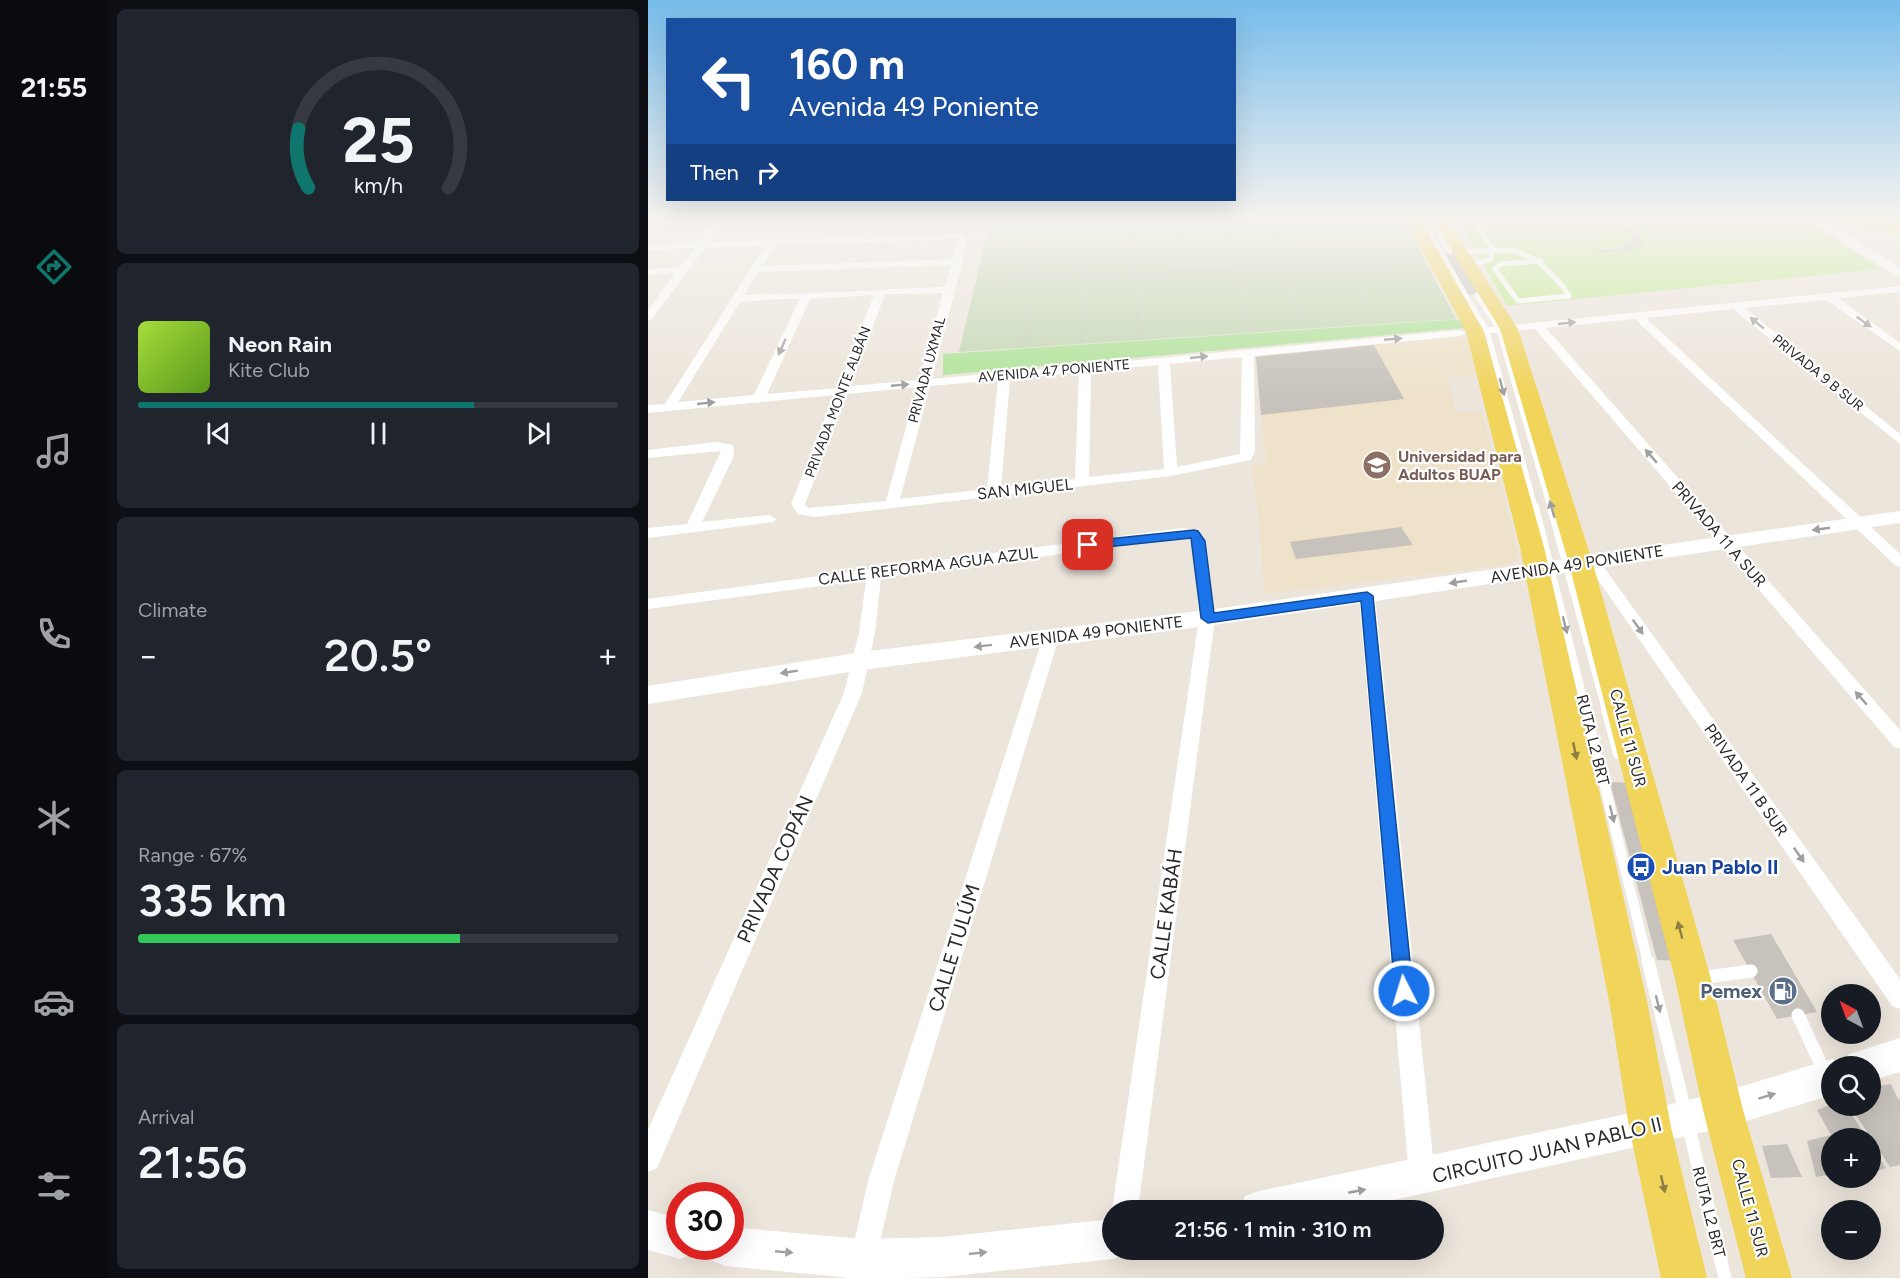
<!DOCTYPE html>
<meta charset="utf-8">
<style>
body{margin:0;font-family:Figtree,sans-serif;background:#20242c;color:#f1f3f6;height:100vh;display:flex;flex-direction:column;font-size:22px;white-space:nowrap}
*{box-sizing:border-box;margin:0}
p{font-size:20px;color:#9ea1a6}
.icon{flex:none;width:33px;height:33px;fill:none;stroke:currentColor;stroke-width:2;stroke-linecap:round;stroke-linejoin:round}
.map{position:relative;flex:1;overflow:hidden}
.panel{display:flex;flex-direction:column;gap:9px;padding:9px;background:#0d0f14;width:540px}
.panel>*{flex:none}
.hud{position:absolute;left:18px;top:18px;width:570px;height:183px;border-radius:0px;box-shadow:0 6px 24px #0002;background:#1a4fa0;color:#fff;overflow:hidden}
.needle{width:39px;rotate:319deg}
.fabs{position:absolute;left:1173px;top:984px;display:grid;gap:12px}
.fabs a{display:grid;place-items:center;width:60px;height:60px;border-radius:50%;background:#171b24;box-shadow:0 6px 24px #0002;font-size:30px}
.speed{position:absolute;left:18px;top:1182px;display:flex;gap:12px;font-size:30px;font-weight:700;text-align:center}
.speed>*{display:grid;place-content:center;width:78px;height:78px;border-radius:50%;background:#171b24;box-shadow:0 6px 24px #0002;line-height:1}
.speed .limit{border:9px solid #d22;background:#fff;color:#111}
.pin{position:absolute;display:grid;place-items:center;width:51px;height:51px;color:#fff;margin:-26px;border-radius:12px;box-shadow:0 3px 9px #0006}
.me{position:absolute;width:66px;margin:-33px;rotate:355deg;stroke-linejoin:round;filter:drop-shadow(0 0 4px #0008)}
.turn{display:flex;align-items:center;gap:21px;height:126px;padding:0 24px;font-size:27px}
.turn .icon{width:78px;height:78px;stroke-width:2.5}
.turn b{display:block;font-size:42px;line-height:51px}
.then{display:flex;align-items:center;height:57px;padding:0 24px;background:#0003;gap:12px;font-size:22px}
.big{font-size:45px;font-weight:600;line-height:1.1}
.panel .card{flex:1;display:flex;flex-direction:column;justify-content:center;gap:9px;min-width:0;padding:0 21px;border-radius:9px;background:#20242c}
.panel .dial{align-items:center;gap:0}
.dial svg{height:156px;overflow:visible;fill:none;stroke:#363941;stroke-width:7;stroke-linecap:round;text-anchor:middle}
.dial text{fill:#f1f3f6;stroke:none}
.song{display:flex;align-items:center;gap:18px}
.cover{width:72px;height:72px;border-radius:9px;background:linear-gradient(135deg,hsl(80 70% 55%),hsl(90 70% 35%))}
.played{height:6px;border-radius:3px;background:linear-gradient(90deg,#0f766e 70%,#363941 70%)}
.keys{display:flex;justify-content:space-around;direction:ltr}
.heat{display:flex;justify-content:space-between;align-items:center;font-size:33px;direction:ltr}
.charge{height:9px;border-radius:4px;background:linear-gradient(90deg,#34c759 67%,#363941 0)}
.trip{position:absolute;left:454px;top:1200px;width:342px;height:60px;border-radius:30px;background:#171b24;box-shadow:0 6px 24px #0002;font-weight:600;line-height:60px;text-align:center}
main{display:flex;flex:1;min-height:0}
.menu{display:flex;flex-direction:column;width:108px;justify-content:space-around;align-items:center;background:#090b0e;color:#9ea1a6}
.menu .icon{width:42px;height:42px}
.menu .current{color:#0f766e}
.menu b{font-size:27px;color:#f1f3f6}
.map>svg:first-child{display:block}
.education{fill:#eee3ca}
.green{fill:#aee397}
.cemetery{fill:#c2d6b2}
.pitch{fill:#c2eb92}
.building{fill:#c7c2bb}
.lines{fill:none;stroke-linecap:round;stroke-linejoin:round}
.path{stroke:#c7c7c7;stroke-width:1.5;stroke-dasharray:3 1.5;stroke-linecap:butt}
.lane-far4{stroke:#fff;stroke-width:5}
.lane-far3{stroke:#fff;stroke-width:6}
.lane-far2{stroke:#fff;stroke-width:8}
.lane-far1{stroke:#fff;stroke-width:10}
.lane{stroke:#fff;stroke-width:13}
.street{fill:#fff;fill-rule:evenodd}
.secondary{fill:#fff;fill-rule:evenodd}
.primary{fill:#f1d45a;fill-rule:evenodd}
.oneway{fill:#9f9f9f}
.oneway2{fill:#8d7e42}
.route{fill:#1a73e8;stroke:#114b97;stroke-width:1.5}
.labels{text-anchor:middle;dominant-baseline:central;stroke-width:4.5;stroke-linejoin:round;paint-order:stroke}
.far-street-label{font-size:14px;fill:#292929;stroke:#fff}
.education-label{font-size:16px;font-weight:bold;fill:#785e54;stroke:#fff;text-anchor:start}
.street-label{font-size:16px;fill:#292929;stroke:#fff}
.near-transit-label{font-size:20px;font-weight:bold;fill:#164399;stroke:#fff;text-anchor:start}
.near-street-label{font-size:20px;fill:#292929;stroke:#fff}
.near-service-label{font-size:20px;font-weight:bold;fill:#4e5e75;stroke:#fff;text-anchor:end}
</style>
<main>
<nav class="menu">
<b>21:55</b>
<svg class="icon current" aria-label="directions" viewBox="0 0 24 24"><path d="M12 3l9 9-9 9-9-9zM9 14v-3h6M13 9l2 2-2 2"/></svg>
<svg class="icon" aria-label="music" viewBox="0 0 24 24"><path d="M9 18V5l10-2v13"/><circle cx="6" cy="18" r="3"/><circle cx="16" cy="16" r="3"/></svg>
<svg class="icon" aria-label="phone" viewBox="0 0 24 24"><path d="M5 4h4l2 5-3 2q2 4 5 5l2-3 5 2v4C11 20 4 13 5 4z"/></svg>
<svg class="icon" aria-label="climate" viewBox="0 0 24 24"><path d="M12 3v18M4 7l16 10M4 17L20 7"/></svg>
<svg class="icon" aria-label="car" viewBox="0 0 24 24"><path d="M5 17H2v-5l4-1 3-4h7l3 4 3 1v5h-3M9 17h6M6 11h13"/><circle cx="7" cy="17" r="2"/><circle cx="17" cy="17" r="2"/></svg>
<svg class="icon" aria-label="filters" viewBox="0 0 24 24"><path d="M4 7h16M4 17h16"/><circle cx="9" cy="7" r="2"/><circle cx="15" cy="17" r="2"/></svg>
</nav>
<section class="panel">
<div class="card dial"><svg viewBox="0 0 100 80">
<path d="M14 69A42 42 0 1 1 86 69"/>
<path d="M14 69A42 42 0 0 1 9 39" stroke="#0f766e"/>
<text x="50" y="56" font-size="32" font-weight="700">25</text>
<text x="50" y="72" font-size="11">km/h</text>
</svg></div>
<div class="card">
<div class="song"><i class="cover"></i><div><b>Neon Rain</b><p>Kite Club</p></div></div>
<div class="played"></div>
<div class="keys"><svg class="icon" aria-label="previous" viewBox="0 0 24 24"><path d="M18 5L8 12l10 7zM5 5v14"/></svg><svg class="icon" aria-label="pause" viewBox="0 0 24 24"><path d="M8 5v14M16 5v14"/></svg><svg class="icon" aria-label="next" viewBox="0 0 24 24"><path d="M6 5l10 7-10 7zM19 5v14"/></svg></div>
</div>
<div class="card"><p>Climate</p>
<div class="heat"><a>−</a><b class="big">20.5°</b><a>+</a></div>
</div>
<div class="card"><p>Range · 67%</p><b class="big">335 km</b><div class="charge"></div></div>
<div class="card"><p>Arrival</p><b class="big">21:56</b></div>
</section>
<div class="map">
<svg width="1252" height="1278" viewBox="0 0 1252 1278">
<rect width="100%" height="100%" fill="#ece5db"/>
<path class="education" d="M 800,338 L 819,338 L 828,375 L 799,377 L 808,412 L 834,412 L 871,555 L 865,564 L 616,594 L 612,528 L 604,467 L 618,462 L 608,357 Z"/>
<path class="green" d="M 816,319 L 817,328 L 295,375 L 295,354 Z"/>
<path class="cemetery" d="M 235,217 L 754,217 L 808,319 L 311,352 L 341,226 L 228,230 Z"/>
<path class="pitch" d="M 808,217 L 1072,217 L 1099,222 L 1153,218 L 1233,269 L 859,306 Z"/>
<path class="building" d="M 967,223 L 990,234 L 995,241 L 994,245 L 983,250 L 953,253 L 949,250 L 972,248 L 984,242 L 985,238 L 979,233 L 961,225 Z
M 805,252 L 831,294 L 819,295 L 793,253 Z
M 726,345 L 756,399 L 613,415 L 608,357 Z
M 753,527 L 765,545 L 648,559 L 642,542 Z
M 962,782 L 985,783 L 1036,961 L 1009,960 Z
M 1123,934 L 1169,1012 L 1129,1019 L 1085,940 Z
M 1243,1084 L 1250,1099 L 1252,1099 L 1252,1165 L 1242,1167 L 1202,1106 L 1222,1106 L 1222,1088 Z
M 1184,1104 L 1198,1106 L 1219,1138 L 1184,1138 L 1184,1174 L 1168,1177 L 1159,1141 L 1183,1135 L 1169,1110 Z
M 1139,1144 L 1154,1177 L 1123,1178 L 1114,1146 Z
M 1222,1144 L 1238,1168 L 1222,1173 Z"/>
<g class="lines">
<path class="path" d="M 625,217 L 654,326
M 679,217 L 724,320
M 579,219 L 601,330
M 532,221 L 537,270
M 485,224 L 490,336
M 355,229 L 615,217
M 347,281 L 768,259
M 433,342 L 439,225
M 375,344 L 393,228"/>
<path class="lane-far4" d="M 772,217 L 839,331 L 843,347
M 781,217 L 802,252
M 1225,217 L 1252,222
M 827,224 L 865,217
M 812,252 L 865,250 L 890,261
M 890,261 L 914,285 L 921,296 L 870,301 L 847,269 L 853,264 Z
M 890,261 L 893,261
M 820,265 L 842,260 L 845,249 L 821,217
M 233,292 L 264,291
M 829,295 L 851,329 L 856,347
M 120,297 L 158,296"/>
<path class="lane-far3" d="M 843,346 L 887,509
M 856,346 L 903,509"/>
<path class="lane-far2" d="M 887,507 L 938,710
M 903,507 L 958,710"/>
<path class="lane-far1" d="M 938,709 L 1000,963
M 958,709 L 970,754"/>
<path class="lane" d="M 1000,961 L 1037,1111
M 1052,978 L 1103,971
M 1150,1015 L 1177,1073
M 1040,1124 L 1077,1278"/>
<path class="street" d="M 6,217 L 15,217 L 0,234 L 0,225 Z
M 70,217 L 79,217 L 61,242 L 316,234 L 320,240 L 284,379 L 812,330 L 818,333 L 812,336 L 606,356 L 607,451 L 603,460 L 523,476 L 167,517 L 150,514 L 143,504 L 186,395 L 0,413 L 0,405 L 17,404 L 117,246 L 57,248 L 4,319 L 0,320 L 0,310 L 27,273 L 0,275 L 0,269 L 32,267 L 47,248 L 0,250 L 0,244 L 51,242 ZM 310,239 L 305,259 L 114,266 L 127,245 ZM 303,265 L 297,287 L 264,288 L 259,291 L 264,294 L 295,293 L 271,380 L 202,386 L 238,292 L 237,290 L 158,293 L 153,296 L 106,395 L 30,402 L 92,302 L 120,300 L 125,297 L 120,294 L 96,295 L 110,272 ZM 226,295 L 190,388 L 119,394 L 162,299 ZM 594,357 L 592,454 L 529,467 L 522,364 ZM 510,365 L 516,469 L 441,477 L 443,371 ZM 431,372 L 427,479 L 353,487 L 362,379 ZM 350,380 L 339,489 L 252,499 L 282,386 ZM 269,387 L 238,501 L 160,508 L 157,504 L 199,394 Z
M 1243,217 L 1252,217 L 1252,223 Z
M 1252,286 L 1252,292 L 1190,298 L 1252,343 L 1252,351 L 1178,300 L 1097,308 L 1252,434 L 1252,444 L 1085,309 L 998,318 L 1252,554 L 1252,567 L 1247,565 L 987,319 L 898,328 L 1252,730 L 1252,749 L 1246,747 L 887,329 L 825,335 L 819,332 L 825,329 Z
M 68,442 L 85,445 L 86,456 L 54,522 L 121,515 L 128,519 L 126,522 L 0,538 L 0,528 L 39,524 L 73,451 L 0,458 L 0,450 Z
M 534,528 L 551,531 L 558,541 L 567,618 L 490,1210 L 465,1210 L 465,1213 L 464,1210 L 551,618 L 544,541 L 541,538 L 534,538 L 233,578 L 227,633 L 214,693 L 9,1168 L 0,1172 L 0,1130 L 196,693 L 211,633 L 218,580 L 0,609 L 0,599 Z
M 945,557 L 950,559 L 1252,979 L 1252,1009 L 1244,1006 L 940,565 L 937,562 L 940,559 Z
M 719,591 L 727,596 L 787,1177 L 783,1186 L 774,1190 L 765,1186 L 761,1177 L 711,596 Z
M 403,631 L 411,637 L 246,1181 L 228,1259 L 226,1278 L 198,1278 L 220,1181 L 395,637 Z"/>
<path class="secondary" d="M 1155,217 L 1171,217 L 1252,268 L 1252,278 Z
M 1252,511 L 1252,523 L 559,626 L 214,670 L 0,704 L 0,686 L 214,652 L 559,610 Z
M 1252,1038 L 1252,1072 L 1222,1081 L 1222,1066 L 1184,1066 L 1184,1095 L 1075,1128 L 699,1210 L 592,1210 L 597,1196 L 611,1191 L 1002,1109 L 1075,1092 L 1184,1059 L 1196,1064 L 1201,1054 Z
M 0,1210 L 32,1219 L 32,1246 L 49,1246 L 46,1253 L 32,1259 L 0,1250 Z
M 465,1219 L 465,1250 L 480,1250 L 479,1253 L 465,1259 L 294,1277 L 251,1278 L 204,1278 L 77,1266 L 63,1260 L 57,1246 L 82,1246 L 82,1227 L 214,1239 L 294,1237 Z"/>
<path class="primary" d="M 756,217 L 771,217 L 836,332 L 896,547 L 1000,1006 L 1023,1127 L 1059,1278 L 1013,1278 L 981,1127 L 962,1006 L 872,547 L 818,332 Z
M 783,217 L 798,217 L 870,329 L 945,564 L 1063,979 L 1095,1110 L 1144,1278 L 1098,1278 L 1055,1110 L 1027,979 L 921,564 L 852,329 Z
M 1178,217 L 1212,217 L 1252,224 L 1252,234 L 1185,221 Z"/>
</g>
<defs><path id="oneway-solid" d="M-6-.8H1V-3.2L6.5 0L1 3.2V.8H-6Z" transform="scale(1.5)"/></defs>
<g class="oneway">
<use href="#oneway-solid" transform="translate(1216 322) rotate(35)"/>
<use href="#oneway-solid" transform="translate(919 323) rotate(-6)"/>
<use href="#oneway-solid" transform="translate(1109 323) rotate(-141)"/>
<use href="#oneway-solid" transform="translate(745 339) rotate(-5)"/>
<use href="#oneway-solid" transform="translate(134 347) rotate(114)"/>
<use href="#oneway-solid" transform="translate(551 357) rotate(-6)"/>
<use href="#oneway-solid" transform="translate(252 385) rotate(-5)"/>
<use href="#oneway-solid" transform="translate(854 387) rotate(75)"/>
<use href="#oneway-solid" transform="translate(58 403) rotate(-6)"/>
<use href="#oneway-solid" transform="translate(1003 456) rotate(-131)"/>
<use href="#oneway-solid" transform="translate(904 509) rotate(-106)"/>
<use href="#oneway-solid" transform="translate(1173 529) rotate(172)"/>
<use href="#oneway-solid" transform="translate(810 582) rotate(171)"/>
<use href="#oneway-solid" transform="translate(917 625) rotate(76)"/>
<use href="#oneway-solid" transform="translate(990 627) rotate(55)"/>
<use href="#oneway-solid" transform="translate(335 646) rotate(173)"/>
<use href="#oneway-solid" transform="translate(141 672) rotate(171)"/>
<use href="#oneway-solid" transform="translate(1213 698) rotate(-131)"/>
<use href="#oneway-solid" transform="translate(964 814) rotate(76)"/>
<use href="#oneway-solid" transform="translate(1151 855) rotate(55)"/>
<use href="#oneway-solid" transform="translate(1010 1004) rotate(76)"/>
<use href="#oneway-solid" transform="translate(1119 1096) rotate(-17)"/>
<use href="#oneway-solid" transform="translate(709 1191) rotate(-11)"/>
<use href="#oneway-solid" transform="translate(136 1252) rotate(5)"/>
<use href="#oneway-solid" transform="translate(330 1253) rotate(-6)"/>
</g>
<g class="oneway2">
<use href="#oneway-solid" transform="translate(927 751) rotate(78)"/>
<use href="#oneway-solid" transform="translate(1032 930) rotate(-105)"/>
<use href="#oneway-solid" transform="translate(1015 1184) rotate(77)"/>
</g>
<linearGradient id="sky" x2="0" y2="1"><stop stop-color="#76bceb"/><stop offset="0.55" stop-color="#f6f3ef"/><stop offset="1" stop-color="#f6f3ef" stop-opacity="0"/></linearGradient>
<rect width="1252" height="396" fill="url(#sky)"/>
<path class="route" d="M 546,530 L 550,531 L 557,541 L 566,613 L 719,592 L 725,596 L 765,991 L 763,997 L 756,1000 L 749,997 L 747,991 L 713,601 L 560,623 L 553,618 L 543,538 L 440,549 L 433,545 L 440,541 Z"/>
<defs>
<g id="university-disc" transform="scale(1.5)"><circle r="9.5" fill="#8d6e63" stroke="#fff"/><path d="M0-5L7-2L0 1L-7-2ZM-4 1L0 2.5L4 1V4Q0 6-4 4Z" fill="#fff"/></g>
<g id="bus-disc" transform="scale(1.5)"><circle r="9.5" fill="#1a4fb4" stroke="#fff"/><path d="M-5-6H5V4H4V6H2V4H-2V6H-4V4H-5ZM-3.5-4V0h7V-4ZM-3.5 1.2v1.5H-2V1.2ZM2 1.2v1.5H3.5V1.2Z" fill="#fff"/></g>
<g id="fuel-disc" transform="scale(1.5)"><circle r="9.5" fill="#5c6f8a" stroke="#fff"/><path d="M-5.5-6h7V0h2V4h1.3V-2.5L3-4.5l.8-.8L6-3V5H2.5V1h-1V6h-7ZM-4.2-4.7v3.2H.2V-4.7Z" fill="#fff"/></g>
</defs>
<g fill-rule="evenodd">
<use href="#university-disc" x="729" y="465"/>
<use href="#bus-disc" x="993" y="867"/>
<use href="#fuel-disc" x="1135" y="991"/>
</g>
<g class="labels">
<g class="far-street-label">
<text transform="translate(279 370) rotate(-75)">PRIVADA UXMAL</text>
<text transform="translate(406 371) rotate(-5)">AVENIDA 47 PONIENTE</text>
<text transform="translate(1170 373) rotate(39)">PRIVADA 9 B SUR</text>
<text transform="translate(190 402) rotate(-69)">PRIVADA MONTE ALBÁN</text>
</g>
<g class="education-label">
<text x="750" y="456">Universidad para<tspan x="750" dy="18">Adultos BUAP</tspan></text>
</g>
<g class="street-label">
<text transform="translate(377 489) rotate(-6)">SAN MIGUEL</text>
<text transform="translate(1071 534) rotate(49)">PRIVADA 11 A SUR</text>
<text transform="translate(929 564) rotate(-9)">AVENIDA 49 PONIENTE</text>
<text transform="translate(280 566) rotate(-7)">CALLE REFORMA AGUA AZUL</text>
<text transform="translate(448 632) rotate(-7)">AVENIDA 49 PONIENTE</text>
<text transform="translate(980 738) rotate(75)">CALLE 11 SUR</text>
<text transform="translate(945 740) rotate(76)">RUTA L2 BRT</text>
<text transform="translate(1098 780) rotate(55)">PRIVADA 11 B SUR</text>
<text transform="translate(1102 1208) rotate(75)">CALLE 11 SUR</text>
<text transform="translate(1061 1212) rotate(76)">RUTA L2 BRT</text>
</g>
<g class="near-transit-label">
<text x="1014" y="867">Juan Pablo II</text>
</g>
<g class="near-street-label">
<text transform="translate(127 869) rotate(-66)">PRIVADA COPÁN</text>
<text transform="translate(518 914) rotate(-82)">CALLE KABÁH</text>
<text transform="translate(306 948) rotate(-73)">CALLE TULÚM</text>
<text transform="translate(899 1150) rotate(-13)">CIRCUITO JUAN PABLO II</text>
</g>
<g class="near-service-label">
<text x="1114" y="991">Pemex</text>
</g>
</g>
</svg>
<div class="fabs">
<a><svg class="needle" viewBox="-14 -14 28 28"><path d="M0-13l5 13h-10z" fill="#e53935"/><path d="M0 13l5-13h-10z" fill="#9ea1a6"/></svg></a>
<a><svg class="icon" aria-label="search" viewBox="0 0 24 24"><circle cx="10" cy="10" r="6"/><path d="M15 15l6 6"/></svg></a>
<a>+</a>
<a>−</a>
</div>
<div class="speed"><div class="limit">30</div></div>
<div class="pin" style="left:440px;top:545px;background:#d93025"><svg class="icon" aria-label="arrive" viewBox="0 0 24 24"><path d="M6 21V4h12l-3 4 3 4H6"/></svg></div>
<svg class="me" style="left:756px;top:991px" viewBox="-20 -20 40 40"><circle r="17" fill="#1a73e8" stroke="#fff" stroke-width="3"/><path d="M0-11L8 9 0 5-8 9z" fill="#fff"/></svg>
<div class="trip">21:56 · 1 min · 310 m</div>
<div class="hud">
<div class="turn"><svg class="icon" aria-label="left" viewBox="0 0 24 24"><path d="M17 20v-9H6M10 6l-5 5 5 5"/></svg><div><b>160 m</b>Avenida 49 Poniente</div></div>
<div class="then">Then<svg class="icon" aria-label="right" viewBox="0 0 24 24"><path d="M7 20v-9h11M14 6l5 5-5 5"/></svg></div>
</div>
</div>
</main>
